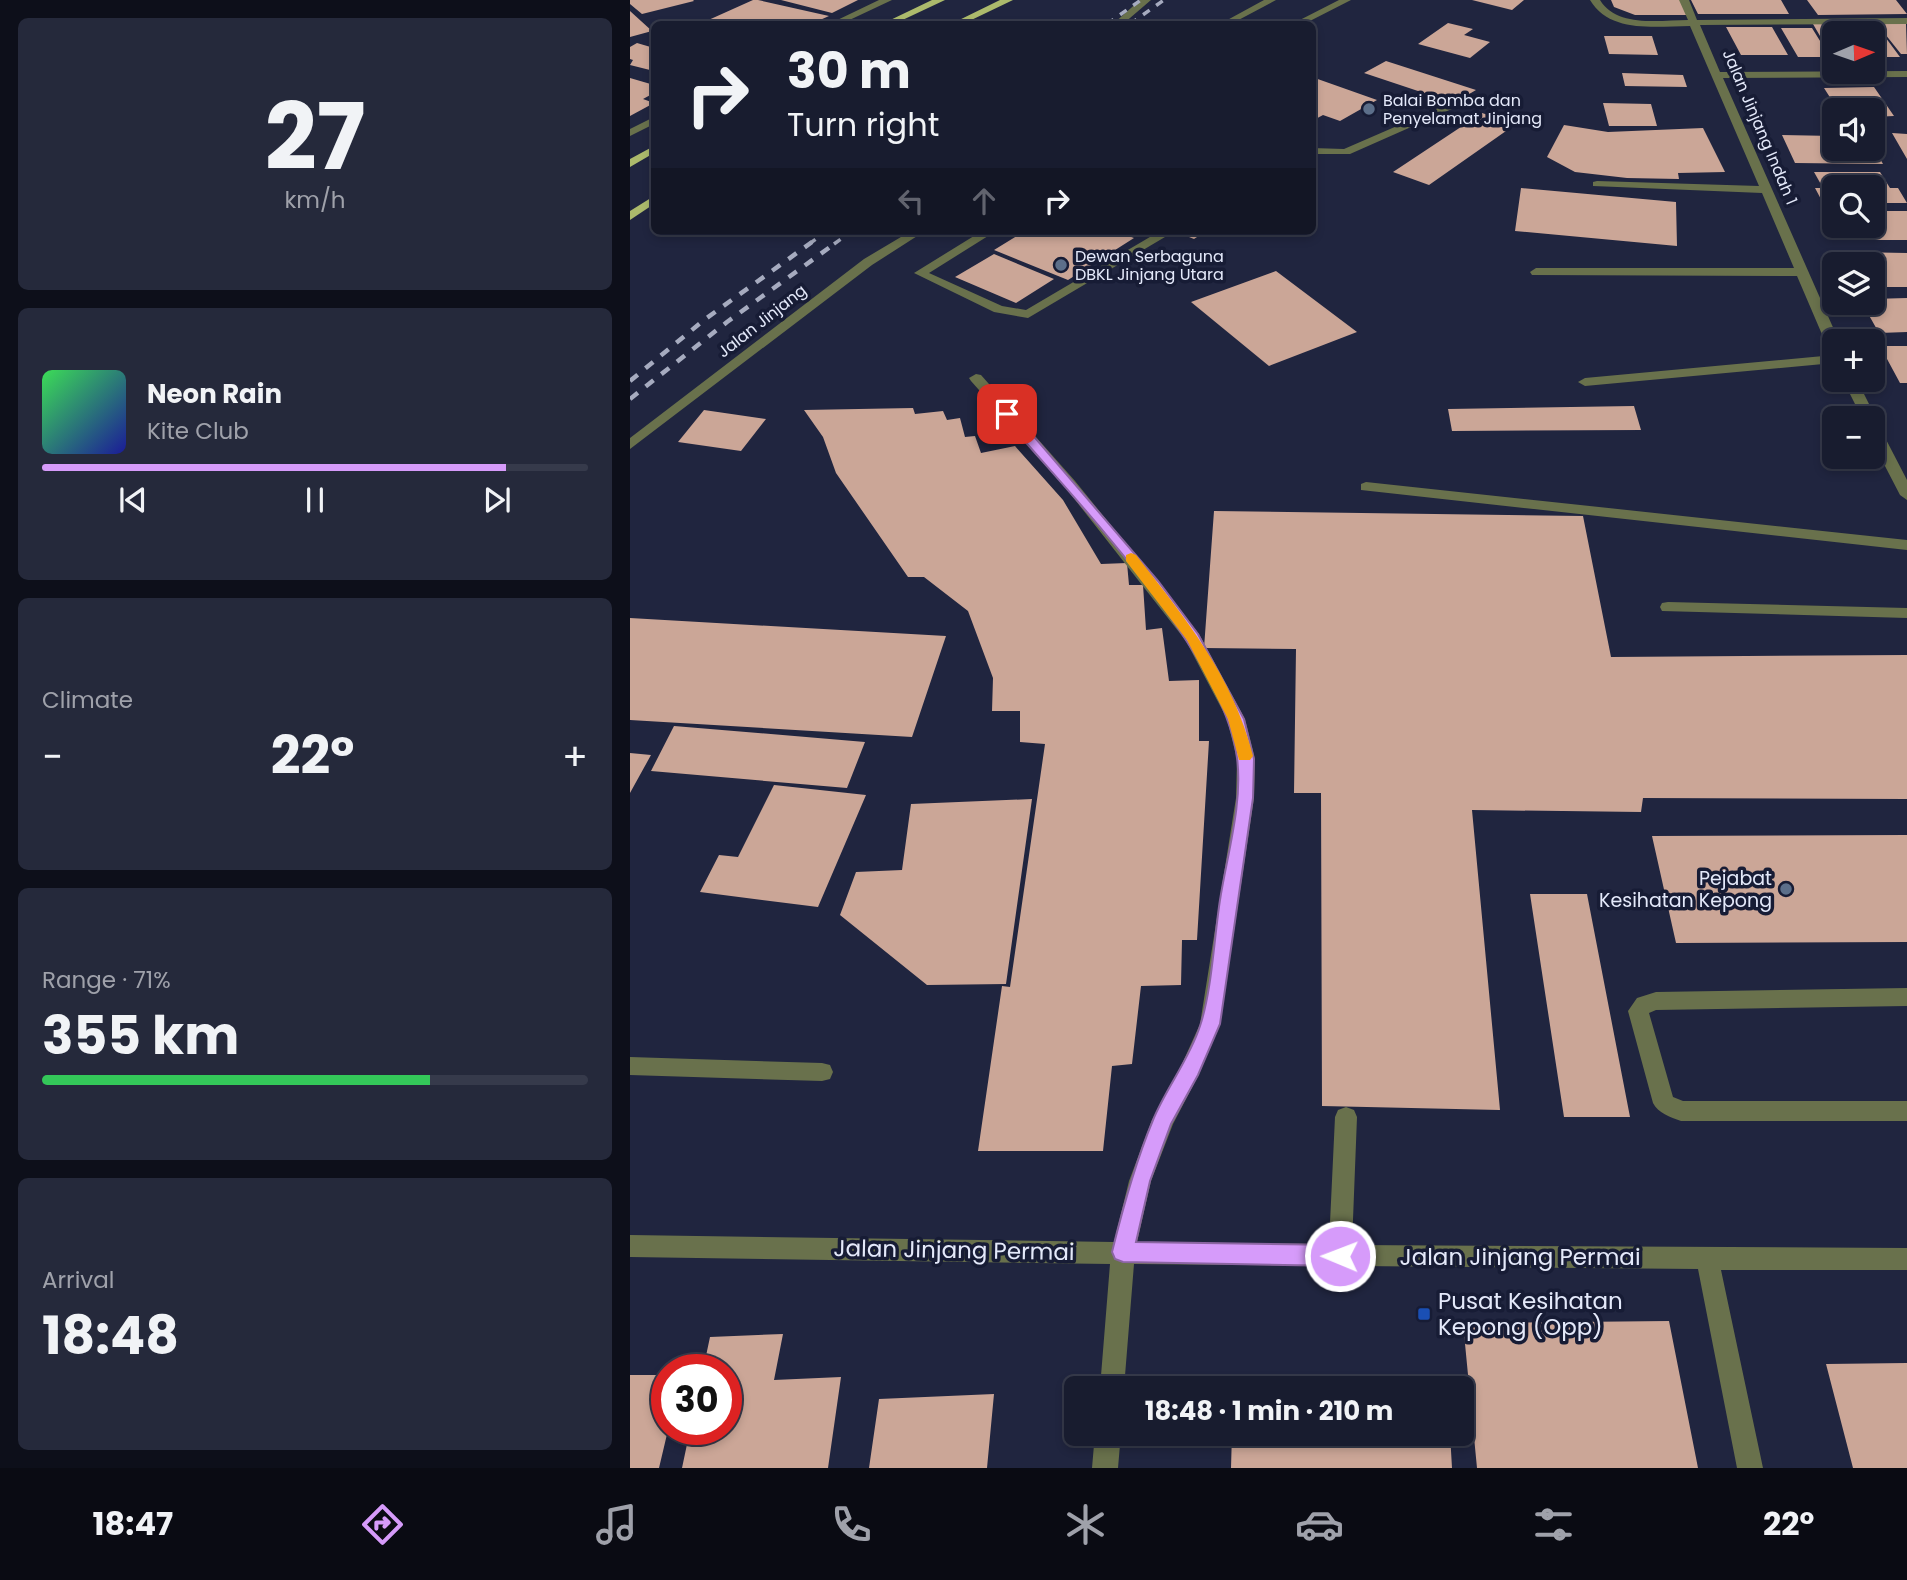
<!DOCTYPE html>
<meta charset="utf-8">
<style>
body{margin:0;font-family:Poppins,sans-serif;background:#25293b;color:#f1f3f6;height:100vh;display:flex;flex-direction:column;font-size:26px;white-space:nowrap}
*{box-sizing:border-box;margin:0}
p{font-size:23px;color:#9fa1aa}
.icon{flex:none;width:38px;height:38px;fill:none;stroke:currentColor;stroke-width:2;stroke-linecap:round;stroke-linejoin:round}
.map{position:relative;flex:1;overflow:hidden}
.sheet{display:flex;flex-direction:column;gap:18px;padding:18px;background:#0d0f1a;width:630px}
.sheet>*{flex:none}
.guide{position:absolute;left:21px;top:21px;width:665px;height:214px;border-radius:10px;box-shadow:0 4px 10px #0003,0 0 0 2px #363a4b;background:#181c2f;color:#f1f3f6;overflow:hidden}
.needle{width:46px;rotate:88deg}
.controls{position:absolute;left:1192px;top:21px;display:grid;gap:14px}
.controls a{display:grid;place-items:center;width:63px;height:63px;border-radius:10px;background:#181c2f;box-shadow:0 4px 10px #0003,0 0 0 2px #363a4b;font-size:35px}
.speed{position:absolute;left:21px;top:1354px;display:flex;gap:14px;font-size:35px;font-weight:700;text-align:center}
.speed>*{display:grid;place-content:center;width:91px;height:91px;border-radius:50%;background:#181c2f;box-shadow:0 4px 10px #0003,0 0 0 2px #363a4b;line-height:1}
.speed .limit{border:10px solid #d22;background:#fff;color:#111}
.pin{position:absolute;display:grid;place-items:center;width:60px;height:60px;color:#fff;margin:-30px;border-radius:14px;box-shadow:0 4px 10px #0006}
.me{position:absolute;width:77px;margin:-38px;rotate:271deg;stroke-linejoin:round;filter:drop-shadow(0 0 5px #0008)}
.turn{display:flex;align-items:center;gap:24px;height:147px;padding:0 21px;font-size:32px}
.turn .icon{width:91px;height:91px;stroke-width:2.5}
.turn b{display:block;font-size:49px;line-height:60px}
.lanes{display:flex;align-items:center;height:66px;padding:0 21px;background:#0003;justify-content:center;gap:35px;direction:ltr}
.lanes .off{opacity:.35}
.big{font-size:52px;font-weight:700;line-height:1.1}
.sheet .card{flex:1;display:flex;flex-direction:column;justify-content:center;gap:10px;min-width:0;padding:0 24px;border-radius:10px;background:#25293b}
.sheet .dial{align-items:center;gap:0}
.dial b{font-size:91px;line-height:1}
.song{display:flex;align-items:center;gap:21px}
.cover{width:84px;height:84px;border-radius:10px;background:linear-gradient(135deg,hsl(130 70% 55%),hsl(240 70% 35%))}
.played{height:7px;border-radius:4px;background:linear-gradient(90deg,#d69bfa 85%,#363a4b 85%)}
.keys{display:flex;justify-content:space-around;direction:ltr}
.heat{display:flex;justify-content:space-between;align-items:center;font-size:38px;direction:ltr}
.charge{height:10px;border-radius:5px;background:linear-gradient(90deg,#34c759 71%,#363a4b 0)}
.trip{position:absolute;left:434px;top:1376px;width:410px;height:70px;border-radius:10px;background:#181c2f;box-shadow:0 4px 10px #0003,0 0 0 2px #363a4b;font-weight:700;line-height:70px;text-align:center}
.menu{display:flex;height:112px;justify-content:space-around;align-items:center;background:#0a0b13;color:#9fa1aa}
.menu .icon{width:49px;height:49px}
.menu .active{color:#d69bfa}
.menu b{font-size:32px;color:#f1f3f6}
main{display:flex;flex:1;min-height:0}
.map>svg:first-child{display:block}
.building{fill:#cba697}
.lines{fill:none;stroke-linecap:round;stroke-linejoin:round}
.minor{fill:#69714c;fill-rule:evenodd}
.major{fill:#acba6c;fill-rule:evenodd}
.rail-far1{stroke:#a6abbf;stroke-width:3.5;stroke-dasharray:8 8;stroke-linecap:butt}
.rail{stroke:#a6abbf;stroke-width:4.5;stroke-dasharray:10 10;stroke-linecap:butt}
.route{fill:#d69bfa;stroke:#8b65a2;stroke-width:2}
.slow{fill:#f59e0b}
.service-dot{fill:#5c6f8a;stroke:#171c35;stroke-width:2.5}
.transit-dot{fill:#1a4fb4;stroke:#171c35;stroke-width:2.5}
.labels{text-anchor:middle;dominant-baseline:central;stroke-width:7;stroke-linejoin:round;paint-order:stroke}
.far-poi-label{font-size:16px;fill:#e4e9fa;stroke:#171c35;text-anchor:start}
.far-street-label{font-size:16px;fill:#e4e9fa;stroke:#171c35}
.poi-label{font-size:19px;fill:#e4e9fa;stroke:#171c35;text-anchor:end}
.near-street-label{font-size:23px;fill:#e4e9fa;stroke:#171c35}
.near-poi-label{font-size:23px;fill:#e4e9fa;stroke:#171c35;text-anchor:start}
</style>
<main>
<section class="sheet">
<div class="card dial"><b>27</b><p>km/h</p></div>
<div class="card">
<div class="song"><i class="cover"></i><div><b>Neon Rain</b><p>Kite Club</p></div></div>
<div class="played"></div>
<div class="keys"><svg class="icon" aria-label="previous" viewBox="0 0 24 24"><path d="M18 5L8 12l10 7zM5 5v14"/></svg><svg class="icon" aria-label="pause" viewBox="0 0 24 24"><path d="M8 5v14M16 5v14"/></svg><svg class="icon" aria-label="next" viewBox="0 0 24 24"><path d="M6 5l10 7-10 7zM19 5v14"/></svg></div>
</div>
<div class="card"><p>Climate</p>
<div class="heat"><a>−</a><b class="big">22°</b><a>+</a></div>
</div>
<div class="card"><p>Range · 71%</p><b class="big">355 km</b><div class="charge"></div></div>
<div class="card"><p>Arrival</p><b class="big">18:48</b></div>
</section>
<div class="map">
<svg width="1277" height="1468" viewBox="0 0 1277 1468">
<rect width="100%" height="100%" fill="#20253f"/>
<path class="building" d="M 0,0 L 63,0 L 64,1 L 12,14 L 0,4 Z
M 123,0 L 128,0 L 199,16 L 181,24 L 74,22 Z
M 151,0 L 228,0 L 202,13 Z
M 842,0 L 894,0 L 882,10 Z
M 981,0 L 1050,0 L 1058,15 L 1005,15 L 984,7 Z
M 1061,0 L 1151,0 L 1159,14 L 1068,14 Z
M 1177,0 L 1266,0 L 1277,14 L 1188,15 Z
M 0,11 L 22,31 L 0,37 Z
M 818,23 L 843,29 L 834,35 L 860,42 L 840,58 L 788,44 Z
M 1183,24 L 1213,24 L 1219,33 L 1204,33 L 1204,60 Z
M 1247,24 L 1276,24 L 1277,54 L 1271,54 Z
M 1247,26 L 1270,57 L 1244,57 L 1242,33 L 1227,33 L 1222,27 Z
M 1096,27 L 1142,27 L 1158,55 L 1111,55 Z
M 1151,28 L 1182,28 L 1200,57 L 1168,57 Z
M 974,36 L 1022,36 L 1028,55 L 979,54 Z
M 7,43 L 24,48 L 24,71 L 0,65 L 3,60 L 0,59 L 0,47 Z
M 756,61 L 846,90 L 824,103 L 734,73 Z
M 992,73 L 1053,75 L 1057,87 L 995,86 Z
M 682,77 L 747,100 L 710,121 L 693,115 L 682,121 Z
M 0,78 L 24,85 L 24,93 L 13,99 L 24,103 L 0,116 Z
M 1244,87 L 1264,116 L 1242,117 L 1242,110 L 1208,110 L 1194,88 Z
M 973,103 L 1021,104 L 1027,126 L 979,126 Z
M 852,113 L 886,124 L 799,185 L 763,172 Z
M 934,125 L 978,132 L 1073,128 L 1095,172 L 1048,173 L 1049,179 L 997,178 L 945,172 L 917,157 Z
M 1262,133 L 1277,134 L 1277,159 Z
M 1152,135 L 1204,136 L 1204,149 L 1242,149 L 1242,144 L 1253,164 L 1165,163 Z
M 1184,172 L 1250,172 L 1260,188 L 1268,188 L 1277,203 L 1242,203 L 1242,187 L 1204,187 L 1204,203 L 1193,203 L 1185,188 L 1193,188 Z
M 891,188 L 1046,202 L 1047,246 L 885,231 Z
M 1194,211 L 1204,211 L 1204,226 L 1242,226 L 1242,211 L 1277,211 L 1277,240 L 1209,240 Z
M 395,231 L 485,231 L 504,238 L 438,280 L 364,250 Z
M 544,231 L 576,231 L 564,239 Z
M 1222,252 L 1277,253 L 1277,287 L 1242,287 L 1242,264 L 1229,264 Z
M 364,254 L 424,279 L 386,303 L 325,277 Z
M 646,271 L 727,332 L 639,366 L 561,302 Z
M 1277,298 L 1277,332 L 1249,333 L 1232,303 L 1242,303 L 1242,299 Z
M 1250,346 L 1277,346 L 1277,383 L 1270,383 Z
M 1004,406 L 1011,430 L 822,431 L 818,409 Z
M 283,408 L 285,414 L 313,411 L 317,420 L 330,418 L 335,437 L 345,436 L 351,453 L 385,446 L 433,500 L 471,564 L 497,563 L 499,585 L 513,585 L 516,630 L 532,628 L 539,681 L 569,680 L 569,741 L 579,741 L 567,940 L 552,940 L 551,985 L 511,986 L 502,1064 L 482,1066 L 473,1151 L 348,1151 L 372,986 L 380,987 L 415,744 L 390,742 L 390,711 L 362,711 L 363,678 L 338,611 L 294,577 L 278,577 L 206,473 L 193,437 L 174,410 Z
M 74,410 L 136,419 L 111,451 L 48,442 Z
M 584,511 L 953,516 L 981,657 L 1277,655 L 1277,799 L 1013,798 L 1011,812 L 842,810 L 870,1110 L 692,1106 L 691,793 L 664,793 L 666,649 L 574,648 Z
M 0,618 L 316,636 L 282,737 L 0,720 Z
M 44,726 L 235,742 L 217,788 L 21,771 Z
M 0,753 L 21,755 L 0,793 Z
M 144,785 L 236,795 L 188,907 L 70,892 L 89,855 L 108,857 Z
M 402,799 L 376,984 L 297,985 L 210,915 L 226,872 L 272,870 L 281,804 Z
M 1277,835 L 1277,942 L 1046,943 L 1022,836 Z
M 900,894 L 957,894 L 1000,1117 L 934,1117 Z
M 1039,1321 L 1068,1468 L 847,1468 L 833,1323 Z
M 153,1334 L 144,1380 L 211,1377 L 198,1468 L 52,1468 L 60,1430 L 96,1430 L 96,1370 L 73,1370 L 80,1337 Z
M 1277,1363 L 1277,1468 L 1223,1468 L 1196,1364 Z
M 0,1375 L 37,1375 L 38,1430 L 29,1468 L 0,1468 Z
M 364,1394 L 357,1468 L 239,1468 L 249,1399 Z
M 602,1433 L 820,1433 L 822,1468 L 601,1468 Z"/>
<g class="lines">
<path class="minor" d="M 249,0 L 262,0 L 211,24 L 199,24 Z
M 510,0 L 521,0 L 493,24 L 483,24 Z
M 634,0 L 646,0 L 601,24 L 590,24 Z
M 709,0 L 721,0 L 674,24 L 662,24 Z
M 960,0 L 970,0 C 987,28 1030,20 1058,20 L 1049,0 L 1059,0 L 1067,20 L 1277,18 L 1277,24 L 1070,25 L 1090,72 L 1277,71 L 1277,77 L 1093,78 L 1209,341 L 1204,341 L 1204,350 L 1197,346 L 1167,276 L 902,275 L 900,272 L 906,268 L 1164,268 L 1132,193 L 963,186 L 963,182 L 967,181 L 1129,186 L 1060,26 C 1027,26 980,34 960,0 Z
M 820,103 L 825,106 L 824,108 L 720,154 L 682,154 L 682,148 L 714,149 Z
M 24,117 L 24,124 L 0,136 L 0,129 Z
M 281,231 L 295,231 L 242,265 L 0,449 L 0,438 L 234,259 Z
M 352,231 L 366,231 L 299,273 L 372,306 L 396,310 L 525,234 L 535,237 L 398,318 L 364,312 L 284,273 Z
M 1204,355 L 1204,363 L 955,386 L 948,382 L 955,378 Z
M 346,374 L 351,375 L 445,481 L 569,634 L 615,719 L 625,759 L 624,798 L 590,1024 L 568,1076 L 543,1124 L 521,1181 L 507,1242 L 699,1244 L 705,1117 L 708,1110 L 716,1107 L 724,1110 L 727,1117 L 722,1245 L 1277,1248 L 1277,1270 L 1091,1270 L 1133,1468 L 1107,1468 L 1068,1269 L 504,1264 L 494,1388 L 470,1388 L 480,1264 L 0,1257 L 0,1235 L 484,1242 L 499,1181 L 522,1120 L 552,1064 L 570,1024 L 606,798 L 607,759 L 597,719 L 556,641 L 435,487 L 341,381 L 339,378 Z
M 1213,380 L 1227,380 L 1246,418 L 1244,421 L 1242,418 L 1232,418 Z
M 1242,422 L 1249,426 L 1277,480 L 1277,500 L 1270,495 L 1242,441 Z
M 736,482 L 1277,540 L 1277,550 L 731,490 L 731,484 Z
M 1038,602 L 1277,608 L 1277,618 L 1032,611 L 1030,607 L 1032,603 Z
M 1277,988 L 1277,1006 L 1026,1010 L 1019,1013 L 1043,1097 L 1053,1101 L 1277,1101 L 1277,1121 L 1051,1121 C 1040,1117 1028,1113 1023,1103 L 998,1011 L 1007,998 L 1026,992 Z
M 0,1057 L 192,1063 L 200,1065 L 203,1072 L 200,1079 L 192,1081 L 0,1075 Z
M 465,1433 L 491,1433 L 488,1468 L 462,1468 Z"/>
<path class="major" d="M 302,0 L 315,0 L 264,24 L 252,24 Z
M 370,0 L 383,0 L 333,24 L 321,24 Z
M 24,146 L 24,153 L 0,167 L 0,159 Z
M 24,196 L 24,204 L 0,220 L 0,211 Z"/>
<path class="rail-far1" d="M 477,24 L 511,0
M 500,24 L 534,0
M 179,244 L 197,231
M 204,244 L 222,231"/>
<path class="rail" d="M 0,381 L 74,320 L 182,242
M 0,399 L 97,322 L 207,242"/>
</g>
<path class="route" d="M 373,411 L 382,411 L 528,581 L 568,634 L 614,719 L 624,759 L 623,798 L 590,1024 L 568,1075 L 541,1124 L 520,1181 L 506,1242 L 710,1245 L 717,1248 L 721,1256 L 717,1263 L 710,1266 L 493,1262 L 485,1259 L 482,1252 C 493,1207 505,1163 523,1120 C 536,1088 559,1060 570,1026 C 582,990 584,938 590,900 C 597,855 613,803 607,758 C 593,650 444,500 373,416 Z"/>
<path class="slow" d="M 501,553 L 506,555 C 555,618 603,676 623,756 L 620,760 L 609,760 L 598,719 L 557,640 L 496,561 L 496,555 Z"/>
<g class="service-dot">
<circle cx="739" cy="109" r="7"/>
<circle cx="431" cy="265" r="7"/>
<circle cx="1156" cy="889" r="7"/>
</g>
<rect class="transit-dot" x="787" y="1307" width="14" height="14" rx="3.5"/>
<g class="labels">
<g class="far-poi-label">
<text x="753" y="100">Balai Bomba dan<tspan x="753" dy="18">Penyelamat Jinjang</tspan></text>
<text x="445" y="256">Dewan Serbaguna<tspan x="445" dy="18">DBKL Jinjang Utara</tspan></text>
</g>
<g class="far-street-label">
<text transform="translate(1130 127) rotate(67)">Jalan Jinjang Indah 1</text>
<text transform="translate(132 321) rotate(-38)">Jalan Jinjang</text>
</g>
<g class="poi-label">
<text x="1142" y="878">Pejabat<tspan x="1142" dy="22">Kesihatan Kepong</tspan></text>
</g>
<g class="near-street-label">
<text transform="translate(324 1250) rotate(1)">Jalan Jinjang Permai</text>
<text x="890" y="1257">Jalan Jinjang Permai</text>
</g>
<g class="near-poi-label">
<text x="808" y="1301">Pusat Kesihatan<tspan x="808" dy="26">Kepong (Opp)</tspan></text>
</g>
</g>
</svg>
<div class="controls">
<a><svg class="needle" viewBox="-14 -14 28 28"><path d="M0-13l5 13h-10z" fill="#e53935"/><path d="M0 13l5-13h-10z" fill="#9fa1aa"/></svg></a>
<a><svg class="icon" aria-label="sound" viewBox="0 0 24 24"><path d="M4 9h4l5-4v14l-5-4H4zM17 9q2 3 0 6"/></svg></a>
<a><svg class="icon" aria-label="search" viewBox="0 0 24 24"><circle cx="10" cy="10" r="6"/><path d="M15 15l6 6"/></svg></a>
<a><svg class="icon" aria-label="layers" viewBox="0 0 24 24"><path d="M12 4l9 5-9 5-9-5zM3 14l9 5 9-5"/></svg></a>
<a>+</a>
<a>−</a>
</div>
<div class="speed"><div class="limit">30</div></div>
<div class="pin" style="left:377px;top:414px;background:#d93025"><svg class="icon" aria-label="arrive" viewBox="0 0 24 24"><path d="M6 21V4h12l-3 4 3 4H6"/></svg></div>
<svg class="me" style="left:710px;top:1256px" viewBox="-20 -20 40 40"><circle r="17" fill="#d69bfa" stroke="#fff" stroke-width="3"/><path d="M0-11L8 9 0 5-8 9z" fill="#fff"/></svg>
<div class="trip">18:48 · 1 min · 210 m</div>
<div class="guide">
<div class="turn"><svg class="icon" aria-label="right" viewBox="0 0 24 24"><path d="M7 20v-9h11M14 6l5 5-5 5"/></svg><div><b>30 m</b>Turn right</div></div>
<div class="lanes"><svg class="icon off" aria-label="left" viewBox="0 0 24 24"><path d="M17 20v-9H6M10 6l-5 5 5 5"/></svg><svg class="icon off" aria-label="ahead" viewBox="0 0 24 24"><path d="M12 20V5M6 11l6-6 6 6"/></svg><svg class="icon" aria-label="right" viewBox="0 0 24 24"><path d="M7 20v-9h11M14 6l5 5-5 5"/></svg></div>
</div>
</div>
</main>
<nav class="menu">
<b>18:47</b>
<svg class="icon active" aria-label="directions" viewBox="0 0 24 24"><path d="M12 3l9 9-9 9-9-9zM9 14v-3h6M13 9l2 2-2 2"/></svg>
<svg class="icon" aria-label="music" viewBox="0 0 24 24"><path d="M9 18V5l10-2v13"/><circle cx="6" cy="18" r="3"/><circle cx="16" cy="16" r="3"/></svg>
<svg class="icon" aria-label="phone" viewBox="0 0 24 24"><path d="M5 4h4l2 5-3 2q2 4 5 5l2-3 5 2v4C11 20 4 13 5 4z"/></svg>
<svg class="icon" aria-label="climate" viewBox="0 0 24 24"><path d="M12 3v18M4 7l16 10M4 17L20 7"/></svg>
<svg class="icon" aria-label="car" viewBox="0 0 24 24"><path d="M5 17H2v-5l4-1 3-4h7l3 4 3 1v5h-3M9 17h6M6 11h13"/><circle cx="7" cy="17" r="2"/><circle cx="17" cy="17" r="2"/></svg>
<svg class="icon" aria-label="filters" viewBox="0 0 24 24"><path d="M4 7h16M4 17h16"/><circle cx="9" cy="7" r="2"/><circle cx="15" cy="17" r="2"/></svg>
<b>22°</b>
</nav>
